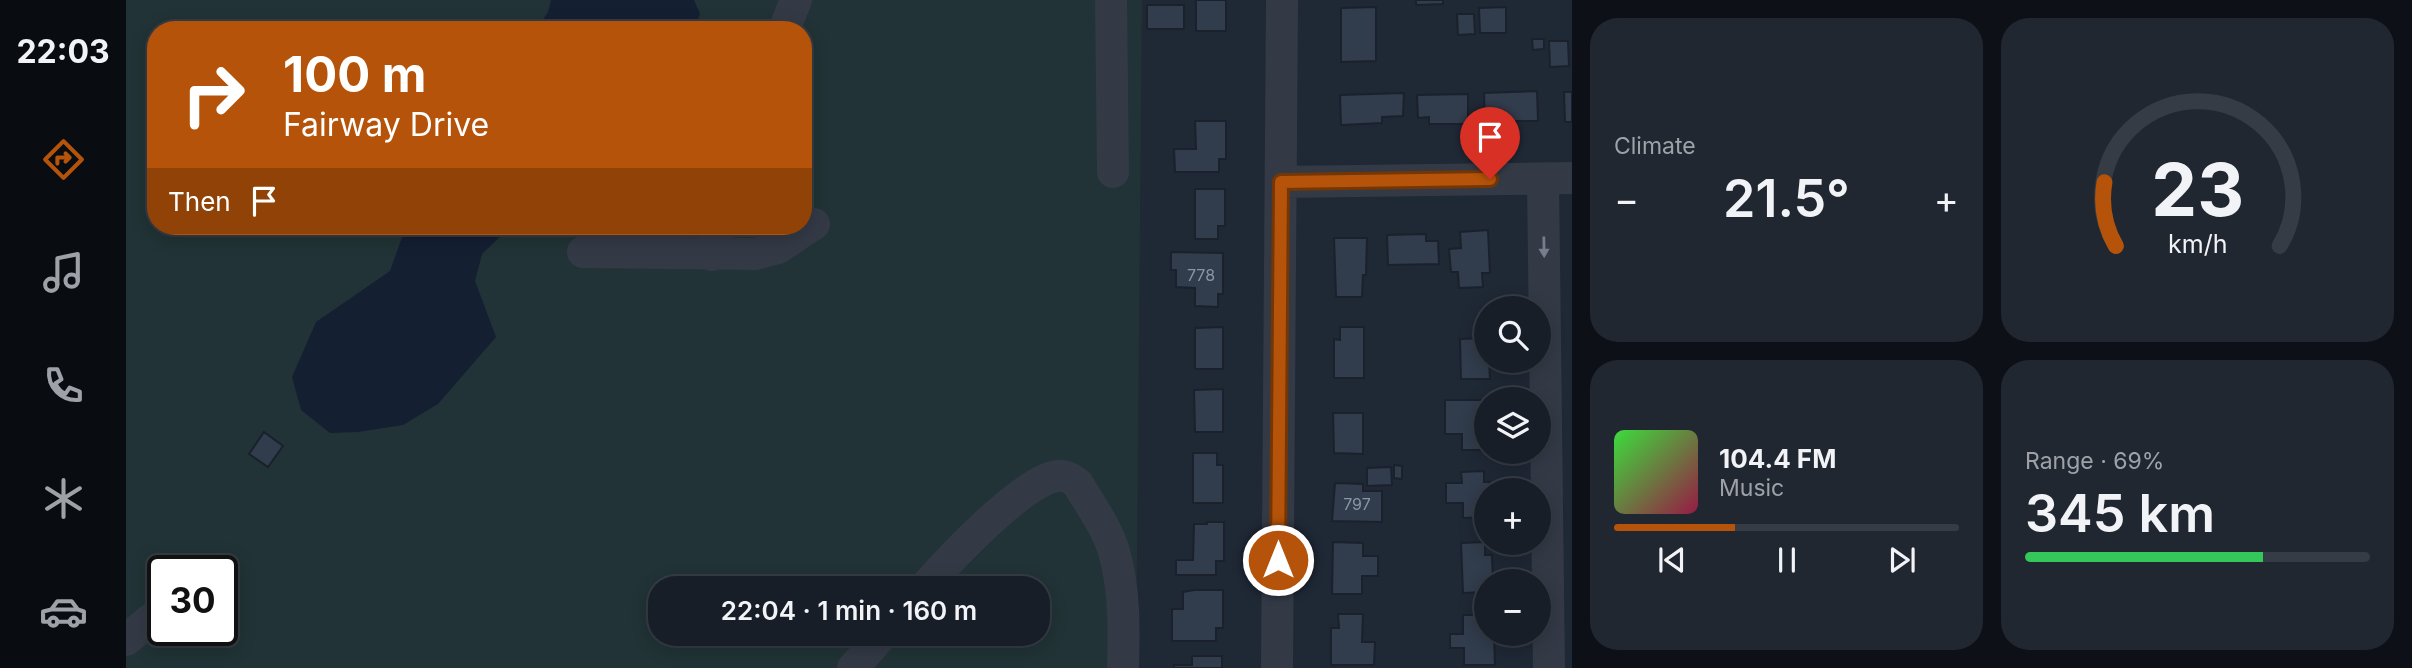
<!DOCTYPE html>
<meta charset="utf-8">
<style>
body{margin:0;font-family:Inter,sans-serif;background:#202730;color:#f1f3f6;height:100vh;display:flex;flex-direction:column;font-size:26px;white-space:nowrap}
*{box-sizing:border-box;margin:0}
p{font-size:23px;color:#9ea2a8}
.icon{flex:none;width:38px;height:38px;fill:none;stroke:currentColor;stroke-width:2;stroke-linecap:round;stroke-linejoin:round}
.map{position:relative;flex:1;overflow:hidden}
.sheet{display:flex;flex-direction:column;gap:18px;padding:18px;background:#0d1016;width:840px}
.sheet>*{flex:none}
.top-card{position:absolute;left:21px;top:21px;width:665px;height:214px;border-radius:28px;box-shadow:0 4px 18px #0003,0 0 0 2px #363c45;background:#b45309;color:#fff;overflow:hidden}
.buttons{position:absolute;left:1348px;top:296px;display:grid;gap:14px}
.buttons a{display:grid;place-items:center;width:77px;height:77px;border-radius:50%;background:#171e28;box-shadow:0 4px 18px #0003,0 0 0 2px #363c45;font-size:35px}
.speed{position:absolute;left:21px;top:555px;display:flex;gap:14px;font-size:35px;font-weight:700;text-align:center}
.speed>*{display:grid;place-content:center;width:91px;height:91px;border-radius:50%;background:#171e28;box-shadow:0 4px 18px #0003,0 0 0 2px #363c45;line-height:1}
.speed .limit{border:4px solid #111;border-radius:10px;background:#fff;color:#111}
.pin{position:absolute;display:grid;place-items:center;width:60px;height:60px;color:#fff;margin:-72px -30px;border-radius:50% 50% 50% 0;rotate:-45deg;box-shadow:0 0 7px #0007}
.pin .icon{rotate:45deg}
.me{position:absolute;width:77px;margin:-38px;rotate:0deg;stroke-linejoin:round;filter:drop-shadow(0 0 5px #0008)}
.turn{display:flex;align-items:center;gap:24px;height:147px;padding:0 21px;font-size:32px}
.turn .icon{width:91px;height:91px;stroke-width:2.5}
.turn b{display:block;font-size:49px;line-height:60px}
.then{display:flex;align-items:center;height:66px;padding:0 21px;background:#0003;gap:14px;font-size:26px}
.big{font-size:52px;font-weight:600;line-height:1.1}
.sheet .card{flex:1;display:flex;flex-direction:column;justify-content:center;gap:10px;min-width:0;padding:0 24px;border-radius:28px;background:#202730}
.sheet .dial{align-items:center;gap:0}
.dial svg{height:182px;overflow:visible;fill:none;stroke:#363c45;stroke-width:7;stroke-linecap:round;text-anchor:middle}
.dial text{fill:#f1f3f6;stroke:none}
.song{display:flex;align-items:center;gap:21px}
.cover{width:84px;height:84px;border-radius:10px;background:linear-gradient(135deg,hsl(120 70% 55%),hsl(340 70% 35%))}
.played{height:7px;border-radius:4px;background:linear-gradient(90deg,#b45309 35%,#363c45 35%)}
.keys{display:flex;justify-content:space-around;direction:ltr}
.heat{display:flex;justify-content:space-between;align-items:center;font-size:38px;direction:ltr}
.charge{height:10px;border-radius:5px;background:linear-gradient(90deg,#34c759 69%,#363c45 0)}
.sheet .tiles{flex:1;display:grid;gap:18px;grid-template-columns:repeat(2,1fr)}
.trip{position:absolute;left:522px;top:576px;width:402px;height:70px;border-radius:28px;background:#171e28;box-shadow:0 4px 18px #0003,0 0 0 2px #363c45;font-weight:600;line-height:70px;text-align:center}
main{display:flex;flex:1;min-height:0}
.tabs{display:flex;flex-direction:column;width:126px;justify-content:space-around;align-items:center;background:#090c10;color:#9ea2a8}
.tabs .icon{width:49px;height:49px}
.tabs .on{color:#b45309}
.tabs b{font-size:32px;color:#f1f3f6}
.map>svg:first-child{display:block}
.green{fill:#213336;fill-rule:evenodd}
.water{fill:#141f32}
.building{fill:#313c4c;stroke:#1a212c;stroke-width:2}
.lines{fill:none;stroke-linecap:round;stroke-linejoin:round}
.minor{stroke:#333a46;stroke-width:32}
.oneway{fill:#767e8b}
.route-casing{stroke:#753606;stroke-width:18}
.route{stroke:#b45309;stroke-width:12}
.labels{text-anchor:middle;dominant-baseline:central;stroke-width:7;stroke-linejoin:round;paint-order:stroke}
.number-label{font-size:16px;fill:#8b95a3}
</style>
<main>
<nav class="tabs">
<b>22:03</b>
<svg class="icon on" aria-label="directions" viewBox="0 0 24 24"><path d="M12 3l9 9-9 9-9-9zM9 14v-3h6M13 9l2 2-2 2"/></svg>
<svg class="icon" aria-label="music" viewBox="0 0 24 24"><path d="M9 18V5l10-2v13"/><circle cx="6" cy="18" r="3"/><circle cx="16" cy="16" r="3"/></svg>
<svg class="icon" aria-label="phone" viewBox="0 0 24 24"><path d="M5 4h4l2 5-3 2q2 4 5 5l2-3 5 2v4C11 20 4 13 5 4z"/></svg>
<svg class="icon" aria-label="climate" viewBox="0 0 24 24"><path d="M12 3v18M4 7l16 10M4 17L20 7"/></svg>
<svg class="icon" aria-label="car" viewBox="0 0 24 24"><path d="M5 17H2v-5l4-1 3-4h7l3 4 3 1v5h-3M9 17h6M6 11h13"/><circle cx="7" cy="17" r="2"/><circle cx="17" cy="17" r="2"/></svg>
</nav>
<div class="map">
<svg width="1446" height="668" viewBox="0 0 1446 668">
<rect width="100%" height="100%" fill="#1f2835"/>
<path class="green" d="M 0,0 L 1016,0 L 1010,668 L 0,668 ZM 30,30 L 677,30 L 677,226 L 30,226 ZM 37,570 L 96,570 L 96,630 L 37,630 ZM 534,588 L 912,588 L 912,634 L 534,634 Z"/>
<path class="water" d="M 425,0 L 568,0 L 574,14 L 567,30 L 410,30 L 422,12 Z
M 280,226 L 385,226 L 356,254 L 349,281 L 370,337 L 312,404 L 277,425 L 232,432 L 204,433 L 175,410 L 166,377 L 190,322 L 264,271 Z"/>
<path class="building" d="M 1070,0 L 1100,0 L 1100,31 L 1070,31 Z
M 1290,0 L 1317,0 L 1317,4 L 1290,5 Z
M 1021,5 L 1058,5 L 1058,29 L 1021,29 Z
M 1250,7 L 1250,61 L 1215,62 L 1215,8 Z
M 1380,7 L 1380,33 L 1354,33 L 1353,8 Z
M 1331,14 L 1348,14 L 1349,34 L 1332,35 Z
M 1406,39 L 1418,39 L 1418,49 L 1407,50 Z
M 1423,41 L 1442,41 L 1443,66 L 1424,67 Z
M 1411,91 L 1412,121 L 1359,121 L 1358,93 Z
M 1438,92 L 1446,92 L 1446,122 L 1439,122 Z
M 1278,93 L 1277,116 L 1256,117 L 1256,123 L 1215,125 L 1214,95 Z
M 1342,94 L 1342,124 L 1303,124 L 1303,117 L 1292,118 L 1291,95 Z
M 1069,121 L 1100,121 L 1100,159 L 1093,159 L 1093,172 L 1049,172 L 1048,149 L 1070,149 Z
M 1069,189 L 1099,189 L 1099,226 L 1092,226 L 1092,239 L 1069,239 Z
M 1362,230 L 1364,273 L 1356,273 L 1357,287 L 1333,288 L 1332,272 L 1325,272 L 1323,249 L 1335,248 L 1334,232 Z
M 1300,234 L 1300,241 L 1312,241 L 1313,264 L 1262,265 L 1261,235 Z
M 1208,238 L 1241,238 L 1240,275 L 1237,275 L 1236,297 L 1210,297 Z
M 1045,252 L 1097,253 L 1097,294 L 1092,294 L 1092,307 L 1069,306 L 1069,288 L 1050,287 L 1050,270 L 1045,270 Z
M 1097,327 L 1097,369 L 1069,369 L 1069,328 Z
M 1214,327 L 1238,327 L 1238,378 L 1208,378 L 1208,339 L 1214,340 Z
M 1360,338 L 1360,360 L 1363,360 L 1364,379 L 1335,379 L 1334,339 Z
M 1097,389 L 1097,432 L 1069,432 L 1068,390 Z
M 1319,400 L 1357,400 L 1357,412 L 1360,411 L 1360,450 L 1336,450 L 1336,434 L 1319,434 Z
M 1207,413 L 1237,413 L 1237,454 L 1208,453 Z
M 138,432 L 157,446 L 142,467 L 123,454 Z
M 1067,453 L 1091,453 L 1091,465 L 1097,465 L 1097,503 L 1067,503 Z
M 1268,465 L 1276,466 L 1276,479 L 1268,478 Z
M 1265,467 L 1266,485 L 1241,486 L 1241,468 Z
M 1358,471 L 1358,482 L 1364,482 L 1364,490 L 1360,490 L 1360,517 L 1337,518 L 1337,503 L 1320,503 L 1320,483 L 1336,483 L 1335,472 Z
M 1209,483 L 1237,484 L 1237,491 L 1256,491 L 1256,522 L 1206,521 Z
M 1081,522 L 1098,522 L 1098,561 L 1090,561 L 1090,575 L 1050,575 L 1050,560 L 1067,560 L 1068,524 L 1081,524 Z
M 1207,542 L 1237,543 L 1237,556 L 1252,556 L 1252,576 L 1236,576 L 1236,594 L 1206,594 Z
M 1359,542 L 1359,555 L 1366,555 L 1367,581 L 1360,581 L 1360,592 L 1337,593 L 1335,543 Z
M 1068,590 L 1097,590 L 1097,628 L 1090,628 L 1090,641 L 1046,641 L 1046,609 L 1057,609 L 1057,592 Z
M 1212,614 L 1237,614 L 1236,642 L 1249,642 L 1248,665 L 1205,665 L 1205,628 L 1213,628 Z
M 1337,615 L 1360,615 L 1360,634 L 1368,634 L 1369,665 L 1338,665 L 1338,648 L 1324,648 L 1324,634 L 1337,634 Z
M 1066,656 L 1096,656 L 1096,668 L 1048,668 L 1048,665 L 1066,665 Z"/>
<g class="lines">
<path class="minor" d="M 985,0 L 987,172
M 658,30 L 670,0
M 1417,179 L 1423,668
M 1155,182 L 1446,178
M 457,252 L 629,254 L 652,248 L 688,224
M 585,255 L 594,226
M 798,588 C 821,562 899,478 932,476 C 940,475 946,479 952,484 C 964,505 982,529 988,552 C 999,590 998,630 997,668
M 0,640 L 25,619
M 727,668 L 757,634
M 1151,668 L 1156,0"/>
</g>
<defs><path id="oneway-solid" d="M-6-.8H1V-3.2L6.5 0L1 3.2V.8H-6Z" transform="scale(1.75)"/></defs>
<use class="oneway" href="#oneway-solid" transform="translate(1418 247) rotate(89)"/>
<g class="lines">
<g class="route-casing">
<path id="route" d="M 1152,560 L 1155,182 L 1364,179"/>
</g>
<use href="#route" class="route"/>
</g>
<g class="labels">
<g class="number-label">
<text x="1075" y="275">778</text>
<text x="1231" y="504">797</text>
</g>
</g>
</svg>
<div class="buttons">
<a><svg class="icon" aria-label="search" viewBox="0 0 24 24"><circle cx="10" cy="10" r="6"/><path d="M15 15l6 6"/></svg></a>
<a><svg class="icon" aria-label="layers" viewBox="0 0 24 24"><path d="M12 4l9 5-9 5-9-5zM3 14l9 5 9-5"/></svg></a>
<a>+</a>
<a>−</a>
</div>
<div class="speed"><div class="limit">30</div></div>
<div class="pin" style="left:1364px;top:179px;background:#d93025"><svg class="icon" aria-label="arrive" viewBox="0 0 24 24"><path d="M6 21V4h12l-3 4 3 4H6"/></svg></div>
<svg class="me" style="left:1152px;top:560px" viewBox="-20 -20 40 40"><circle r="17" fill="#b45309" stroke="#fff" stroke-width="3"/><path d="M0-11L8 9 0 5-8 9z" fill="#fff"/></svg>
<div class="trip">22:04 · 1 min · 160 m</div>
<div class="top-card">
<div class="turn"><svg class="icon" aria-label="right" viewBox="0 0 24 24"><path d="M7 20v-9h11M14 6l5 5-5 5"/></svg><div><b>100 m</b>Fairway Drive</div></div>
<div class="then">Then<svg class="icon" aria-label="arrive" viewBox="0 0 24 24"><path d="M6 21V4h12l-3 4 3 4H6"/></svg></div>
</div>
</div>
<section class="sheet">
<div class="tiles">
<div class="card"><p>Climate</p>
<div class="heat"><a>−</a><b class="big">21.5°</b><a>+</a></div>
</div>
<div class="card dial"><svg viewBox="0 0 100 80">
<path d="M14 69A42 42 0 1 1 86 69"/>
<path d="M14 69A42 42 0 0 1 9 41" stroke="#b45309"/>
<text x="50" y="56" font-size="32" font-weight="700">23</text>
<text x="50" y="72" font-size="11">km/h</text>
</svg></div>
<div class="card">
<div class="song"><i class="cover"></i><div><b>104.4 FM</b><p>Music</p></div></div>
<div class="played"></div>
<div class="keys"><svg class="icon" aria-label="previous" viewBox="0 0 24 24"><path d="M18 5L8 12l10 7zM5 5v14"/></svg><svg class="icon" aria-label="pause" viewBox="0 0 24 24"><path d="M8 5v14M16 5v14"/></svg><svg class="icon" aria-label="next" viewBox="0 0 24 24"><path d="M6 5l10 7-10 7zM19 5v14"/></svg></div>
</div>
<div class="card"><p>Range · 69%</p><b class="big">345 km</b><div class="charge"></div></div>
</div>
</section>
</main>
